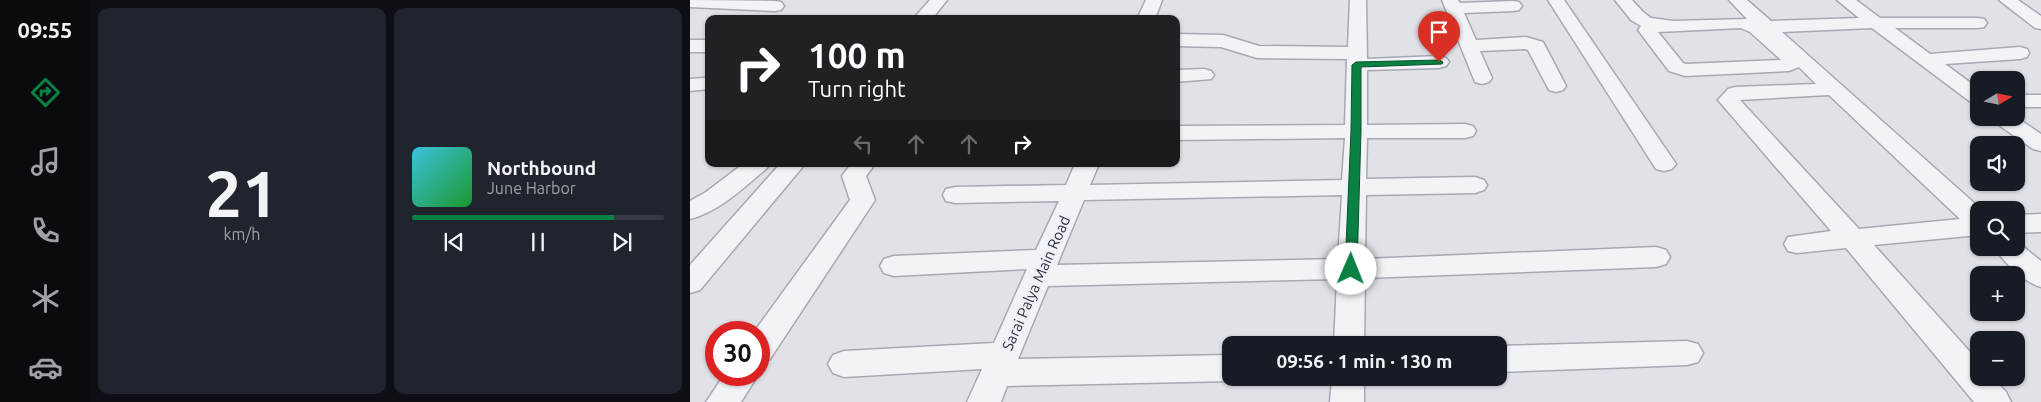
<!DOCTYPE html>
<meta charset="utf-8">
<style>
body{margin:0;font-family:Ubuntu,sans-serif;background:#20242c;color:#f1f3f6;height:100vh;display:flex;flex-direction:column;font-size:19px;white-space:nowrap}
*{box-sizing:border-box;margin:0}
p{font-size:16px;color:#9ea1a6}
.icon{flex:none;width:28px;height:28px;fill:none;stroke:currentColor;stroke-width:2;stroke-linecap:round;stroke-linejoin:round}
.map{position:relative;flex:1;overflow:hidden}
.details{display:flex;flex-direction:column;gap:8px;padding:8px;background:#0d0f14;width:600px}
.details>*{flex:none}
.hud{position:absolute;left:15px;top:15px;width:475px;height:152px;border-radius:10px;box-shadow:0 1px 4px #0004;background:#202124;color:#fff;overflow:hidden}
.needle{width:32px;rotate:80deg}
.controls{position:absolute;left:1280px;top:71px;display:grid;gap:10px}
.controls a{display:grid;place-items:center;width:55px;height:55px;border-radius:10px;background:#171b24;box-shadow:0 1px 4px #0004;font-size:25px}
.speed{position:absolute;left:15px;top:321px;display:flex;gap:10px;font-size:25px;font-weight:700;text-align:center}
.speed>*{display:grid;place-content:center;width:65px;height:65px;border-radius:50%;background:#171b24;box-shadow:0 1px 4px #0004;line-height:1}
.speed .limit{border:8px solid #d22;background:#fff;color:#111}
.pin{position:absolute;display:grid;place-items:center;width:42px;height:42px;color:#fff;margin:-51px -21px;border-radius:50% 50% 50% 0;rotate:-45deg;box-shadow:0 0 5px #0007}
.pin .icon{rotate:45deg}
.me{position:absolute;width:55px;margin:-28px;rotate:1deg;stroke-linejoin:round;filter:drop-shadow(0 0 4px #0008)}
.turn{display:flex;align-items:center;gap:18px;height:105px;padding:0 20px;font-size:22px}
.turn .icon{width:65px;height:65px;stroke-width:2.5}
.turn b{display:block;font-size:35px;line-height:42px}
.lanes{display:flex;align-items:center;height:48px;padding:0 20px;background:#0003;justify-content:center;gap:25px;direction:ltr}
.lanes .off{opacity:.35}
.details .widget{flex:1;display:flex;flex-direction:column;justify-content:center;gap:8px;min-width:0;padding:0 18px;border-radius:10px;background:#20242c}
.details .dial{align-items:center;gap:0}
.dial b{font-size:65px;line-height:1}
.song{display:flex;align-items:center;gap:15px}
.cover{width:60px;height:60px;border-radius:8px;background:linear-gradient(135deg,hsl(190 70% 55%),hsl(130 70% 35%))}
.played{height:5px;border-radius:2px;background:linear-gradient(90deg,#0b8043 80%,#363941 80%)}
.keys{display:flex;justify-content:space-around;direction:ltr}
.details .tiles{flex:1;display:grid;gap:8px;grid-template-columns:repeat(2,1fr)}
.trip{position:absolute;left:532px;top:336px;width:285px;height:50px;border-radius:10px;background:#171b24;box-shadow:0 1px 4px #0004;font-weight:700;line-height:50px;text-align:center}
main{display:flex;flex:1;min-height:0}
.dock{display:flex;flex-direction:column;width:90px;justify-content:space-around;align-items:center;background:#090b0e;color:#9ea1a6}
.dock .icon{width:35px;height:35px}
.dock .active{color:#0b8043}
.dock b{font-size:22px;color:#f1f3f6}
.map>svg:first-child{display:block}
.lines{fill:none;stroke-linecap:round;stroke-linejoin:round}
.street-casing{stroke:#a6a9b2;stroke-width:3}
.street{fill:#f2f3f7;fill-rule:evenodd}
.route{fill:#0b8043;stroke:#07532c}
.labels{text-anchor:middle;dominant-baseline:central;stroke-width:5;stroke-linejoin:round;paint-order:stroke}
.street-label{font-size:15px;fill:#2a2f3f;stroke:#eff1f6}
</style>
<main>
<nav class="dock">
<b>09:55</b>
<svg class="icon active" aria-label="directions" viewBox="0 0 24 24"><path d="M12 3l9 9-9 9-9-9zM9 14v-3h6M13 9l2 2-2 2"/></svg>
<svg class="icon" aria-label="music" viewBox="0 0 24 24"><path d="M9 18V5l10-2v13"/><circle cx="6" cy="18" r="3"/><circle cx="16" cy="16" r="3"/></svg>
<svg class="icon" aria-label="phone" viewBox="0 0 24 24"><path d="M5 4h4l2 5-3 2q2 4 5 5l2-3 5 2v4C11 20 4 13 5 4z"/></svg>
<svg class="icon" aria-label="climate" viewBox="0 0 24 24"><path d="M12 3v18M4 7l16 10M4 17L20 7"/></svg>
<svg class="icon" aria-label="car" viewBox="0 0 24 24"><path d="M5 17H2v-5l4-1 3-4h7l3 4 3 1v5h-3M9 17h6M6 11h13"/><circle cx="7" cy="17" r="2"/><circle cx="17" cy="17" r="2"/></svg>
</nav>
<section class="details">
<div class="tiles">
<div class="widget dial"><b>21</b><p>km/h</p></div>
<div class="widget">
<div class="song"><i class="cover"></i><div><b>Northbound</b><p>June Harbor</p></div></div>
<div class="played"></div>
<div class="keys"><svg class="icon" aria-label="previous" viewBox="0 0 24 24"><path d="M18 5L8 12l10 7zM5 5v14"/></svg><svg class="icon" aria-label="pause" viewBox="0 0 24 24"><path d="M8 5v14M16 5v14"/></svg><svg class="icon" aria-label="next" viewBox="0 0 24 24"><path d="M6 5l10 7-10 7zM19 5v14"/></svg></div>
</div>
</div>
</section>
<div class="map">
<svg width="1351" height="402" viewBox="0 0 1351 402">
<rect width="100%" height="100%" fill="#e0e2e8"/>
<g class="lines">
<g class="street-casing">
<path id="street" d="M 0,0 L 85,1 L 91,2 L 94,6 L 91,10 L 85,11 L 0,7 Z
M 240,0 L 257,0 L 242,19 L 223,19 Z
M 456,0 L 472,0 L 465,19 L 447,19 Z
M 660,0 L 676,0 L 677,59 L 749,56 L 756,58 L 759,62 L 756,66 L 749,68 L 677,70 L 677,125 L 775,124 L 783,126 L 786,131 L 783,136 L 775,138 L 677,138 L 676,179 L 785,177 L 794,180 L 797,185 L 794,190 L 785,193 L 676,195 L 675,259 L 966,247 L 976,250 L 980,257 L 976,264 L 966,267 L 675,278 L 674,345 L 644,345 L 647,279 L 358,286 L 328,359 L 541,355 L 541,378 L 551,378 L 541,381 L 317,386 L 311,402 L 277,402 L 292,369 L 154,377 L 143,373 L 138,364 L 143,355 L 154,351 L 304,343 L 337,269 L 204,276 L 194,273 L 190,266 L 194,259 L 204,256 L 346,250 L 369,201 L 265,203 L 256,201 L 253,195 L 256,189 L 265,187 L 376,185 L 385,164 L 409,164 L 400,185 L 652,180 L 655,138 L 486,140 L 486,126 L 655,125 L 657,59 L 567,58 L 531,47 L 486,46 L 486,34 L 533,35 L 569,46 L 658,47 ZM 652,195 L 648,259 L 367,265 L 394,200 Z
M 752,0 L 768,0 L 770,3 L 823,1 L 829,2 L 832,6 L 829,10 L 823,11 L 774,13 L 786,40 L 836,37 L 853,42 L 876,86 L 873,90 L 866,92 L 859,90 L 838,50 L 835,49 L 790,51 L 802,78 L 799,82 L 792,84 L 785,82 Z
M 858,0 L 874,0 L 986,164 L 982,169 L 974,171 L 966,169 Z
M 925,0 L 942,0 L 953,12 L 961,18 L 983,21 L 1057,19 L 1039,0 L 1057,0 L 1081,21 L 1169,18 L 1147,0 L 1166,0 L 1190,18 L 1288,18 L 1294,19 L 1297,23 L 1294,27 L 1288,28 L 1205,28 L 1240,54 L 1330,47 L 1337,49 L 1339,53 L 1337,57 L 1330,59 L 1255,64 L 1289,89 L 1289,105 L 1282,103 L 1182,28 L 1092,32 L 1292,210 L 1289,210 L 1289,235 L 1184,245 L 1289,362 L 1289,378 L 1303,378 L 1316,392 L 1321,402 L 1284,402 L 1156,248 L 1107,253 L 1098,251 L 1094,244 L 1098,237 L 1141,231 L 1028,100 L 1038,89 L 1045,87 L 1126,84 L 1109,67 L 1099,71 L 995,76 L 979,71 L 948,30 L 951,26 L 941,20 ZM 1051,28 L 1060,32 L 1091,60 L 996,64 L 993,63 L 968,32 ZM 1139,95 L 1270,219 L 1169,229 L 1050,100 Z
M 1309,0 L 1328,0 L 1351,16 L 1351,29 L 1345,28 Z
M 0,40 L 19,40 L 19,52 L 0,52 Z
M 514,69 L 521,71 L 524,75 L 521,79 L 486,82 L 486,70 Z
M 14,78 L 19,79 L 19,89 L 0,91 L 0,79 Z
M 1326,95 L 1351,95 L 1351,107 L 1326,107 Z
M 1326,117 L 1351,134 L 1351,151 L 1343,149 L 1306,123 L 1303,118 Z
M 53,164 L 80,164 L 76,169 C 53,188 30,211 0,219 L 0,201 L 16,192 Z
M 90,164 L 115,164 L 10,290 L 0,293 L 0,265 Z
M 161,164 L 185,164 L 176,176 L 185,200 L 80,359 L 69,362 L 69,332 L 64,332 L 160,200 L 152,176 Z
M 1351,214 L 1351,232 L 1326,233 L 1326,215 Z
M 1326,241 L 1351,261 L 1351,287 C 1334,282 1314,263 1305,248 L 1326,248 Z
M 997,341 L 1008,344 L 1013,353 L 1008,362 L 997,365 L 809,372 L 809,346 Z
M 34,375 L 68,375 L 51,402 L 16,402 Z
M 642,378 L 674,378 L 674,402 L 640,402 Z"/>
</g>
<use href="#street" class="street"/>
</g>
<path class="route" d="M 749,60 L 753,62 L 752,64 L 671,67 L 671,131 L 667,269 L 665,272 L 656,272 L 655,269 L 661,131 L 662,65 L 666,62 Z"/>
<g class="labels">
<g class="street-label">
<text transform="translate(346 283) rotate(-66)">Sarai Palya Main Road</text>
</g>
</g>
</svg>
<div class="controls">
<a><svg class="needle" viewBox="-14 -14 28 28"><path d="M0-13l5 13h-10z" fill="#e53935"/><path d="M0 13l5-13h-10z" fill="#9ea1a6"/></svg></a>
<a><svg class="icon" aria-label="sound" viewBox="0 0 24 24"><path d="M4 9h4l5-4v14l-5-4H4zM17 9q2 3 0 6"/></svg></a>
<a><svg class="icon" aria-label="search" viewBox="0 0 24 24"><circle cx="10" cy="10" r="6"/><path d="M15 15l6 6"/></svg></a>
<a>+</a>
<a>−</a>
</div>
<div class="speed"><div class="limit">30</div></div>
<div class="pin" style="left:749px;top:62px;background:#d93025"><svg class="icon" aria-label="arrive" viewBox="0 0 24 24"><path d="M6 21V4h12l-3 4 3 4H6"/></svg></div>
<svg class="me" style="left:661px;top:269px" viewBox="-20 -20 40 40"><circle r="19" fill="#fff"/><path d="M0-13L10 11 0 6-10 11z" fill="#0b8043"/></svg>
<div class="trip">09:56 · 1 min · 130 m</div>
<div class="hud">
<div class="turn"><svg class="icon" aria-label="right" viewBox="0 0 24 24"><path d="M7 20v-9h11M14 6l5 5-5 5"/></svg><div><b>100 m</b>Turn right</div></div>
<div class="lanes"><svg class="icon off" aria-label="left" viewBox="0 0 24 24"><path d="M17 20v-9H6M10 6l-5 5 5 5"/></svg><svg class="icon off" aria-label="ahead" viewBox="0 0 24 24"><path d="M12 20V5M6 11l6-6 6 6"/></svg><svg class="icon off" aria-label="ahead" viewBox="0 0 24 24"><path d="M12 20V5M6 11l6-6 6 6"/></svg><svg class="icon" aria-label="right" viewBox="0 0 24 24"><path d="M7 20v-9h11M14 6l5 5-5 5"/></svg></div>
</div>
</div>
</main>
